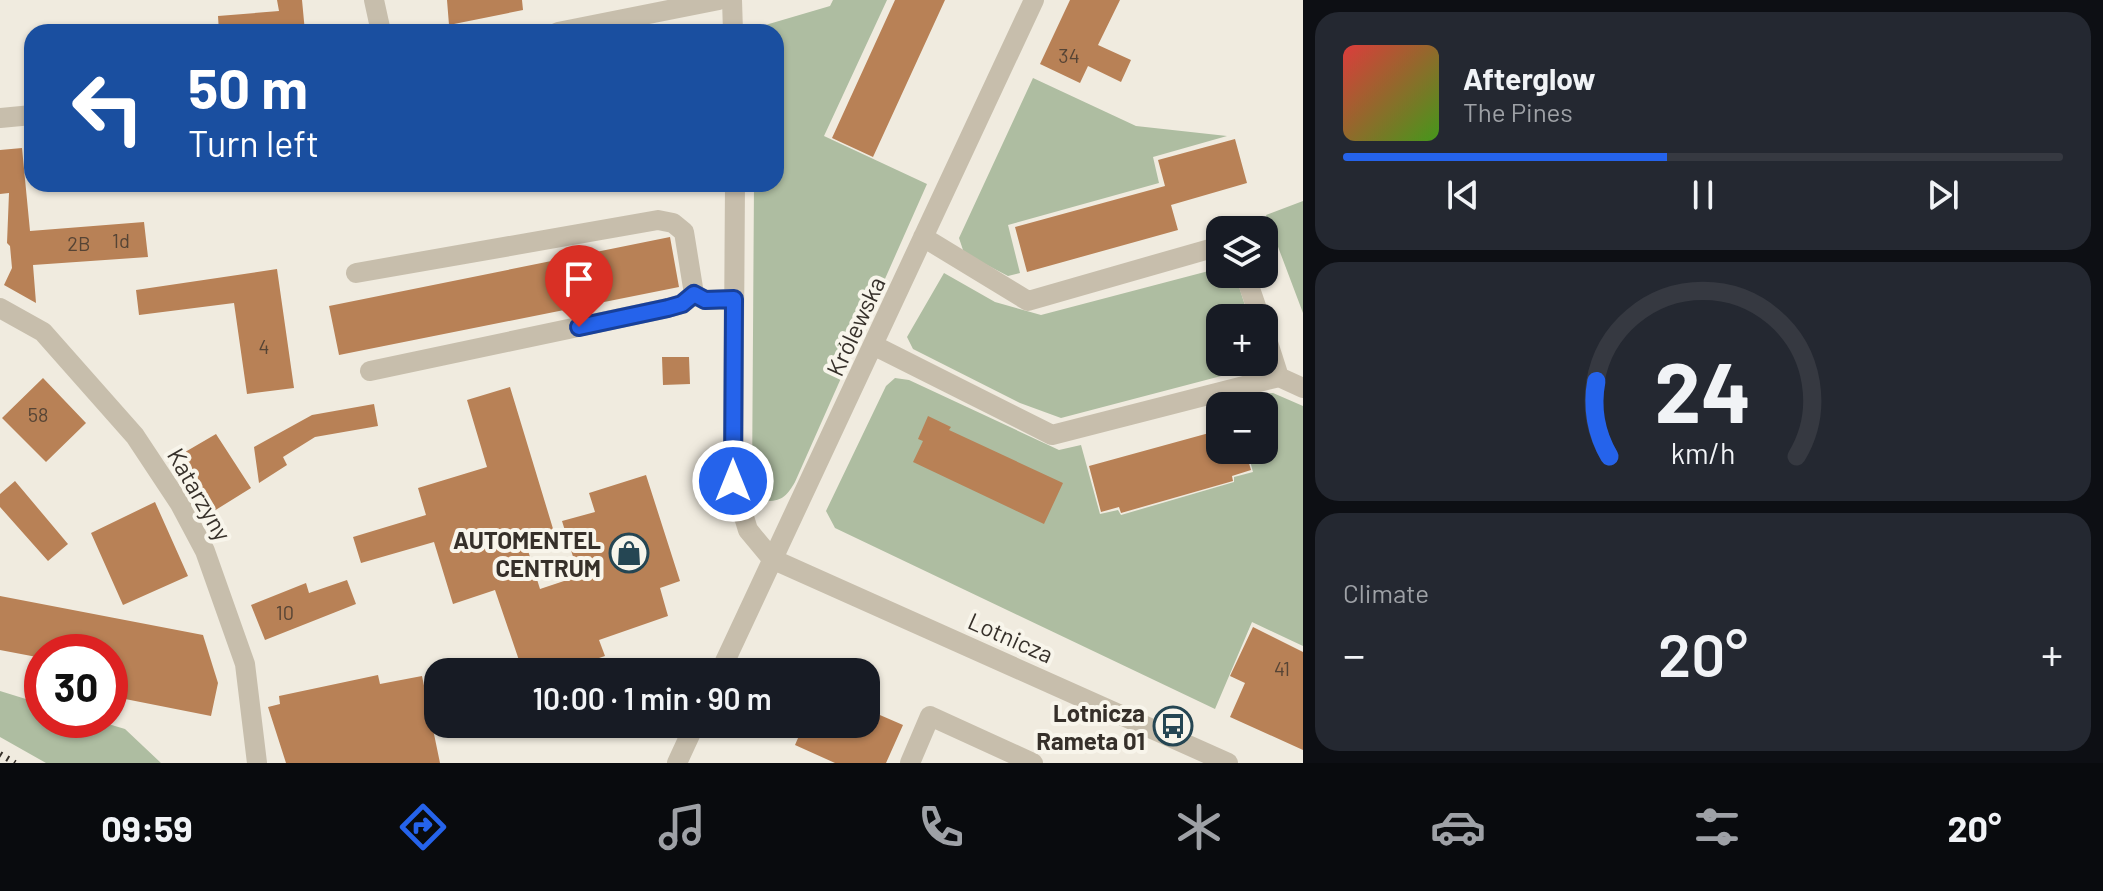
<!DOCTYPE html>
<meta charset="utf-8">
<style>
body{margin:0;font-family:Barlow,sans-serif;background:#242831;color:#f1f3f6;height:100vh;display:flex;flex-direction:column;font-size:30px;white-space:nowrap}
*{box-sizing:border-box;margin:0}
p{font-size:26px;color:#9ea1a6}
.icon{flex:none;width:44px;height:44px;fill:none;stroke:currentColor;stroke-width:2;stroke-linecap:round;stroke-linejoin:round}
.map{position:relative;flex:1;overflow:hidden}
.side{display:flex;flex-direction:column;gap:12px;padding:12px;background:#0d0f14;width:800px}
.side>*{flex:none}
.guide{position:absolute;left:24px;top:24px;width:760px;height:168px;border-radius:24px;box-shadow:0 2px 6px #0004;background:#1a4fa0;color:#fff;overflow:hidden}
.fabs{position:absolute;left:1206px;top:216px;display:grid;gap:16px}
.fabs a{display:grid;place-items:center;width:72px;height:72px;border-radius:16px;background:#171b24;box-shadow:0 2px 6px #0004;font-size:40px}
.speed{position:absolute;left:24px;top:634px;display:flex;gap:16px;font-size:40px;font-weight:700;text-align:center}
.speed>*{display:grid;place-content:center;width:104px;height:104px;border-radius:50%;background:#171b24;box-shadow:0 2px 6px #0004;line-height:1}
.speed .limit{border:12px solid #d22;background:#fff;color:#111}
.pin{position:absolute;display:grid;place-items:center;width:68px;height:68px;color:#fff;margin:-82px -34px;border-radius:50% 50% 50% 0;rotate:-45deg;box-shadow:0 0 8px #0007}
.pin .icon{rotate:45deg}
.me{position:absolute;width:88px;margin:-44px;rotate:0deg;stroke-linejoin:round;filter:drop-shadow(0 0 6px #0008)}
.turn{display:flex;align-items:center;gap:28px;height:168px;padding:0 32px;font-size:36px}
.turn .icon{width:104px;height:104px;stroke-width:2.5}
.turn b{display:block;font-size:56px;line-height:68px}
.big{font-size:60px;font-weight:600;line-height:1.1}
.side .tile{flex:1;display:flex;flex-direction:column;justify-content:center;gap:12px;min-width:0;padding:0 28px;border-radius:24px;background:#242831}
.side .dial{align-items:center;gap:0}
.dial svg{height:208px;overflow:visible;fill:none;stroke:#363941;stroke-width:7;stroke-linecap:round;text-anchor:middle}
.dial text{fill:#f1f3f6;stroke:none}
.song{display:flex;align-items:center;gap:24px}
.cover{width:96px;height:96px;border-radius:12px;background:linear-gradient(135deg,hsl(0 70% 55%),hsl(100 70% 35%))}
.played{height:8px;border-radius:4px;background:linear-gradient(90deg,#2563eb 45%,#363941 45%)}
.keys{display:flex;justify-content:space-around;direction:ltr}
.heat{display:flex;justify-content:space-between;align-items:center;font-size:44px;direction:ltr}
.trip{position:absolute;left:424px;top:658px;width:456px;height:80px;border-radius:24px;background:#171b24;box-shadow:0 2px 6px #0004;font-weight:600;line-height:80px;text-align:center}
.menu{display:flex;height:128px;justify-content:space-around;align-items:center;background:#090b0e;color:#9ea1a6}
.menu .icon{width:56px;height:56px}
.menu .active{color:#2563eb}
.menu b{font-size:36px;color:#f1f3f6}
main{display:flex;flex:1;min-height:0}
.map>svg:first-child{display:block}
.green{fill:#aebda1}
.building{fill:#b88156}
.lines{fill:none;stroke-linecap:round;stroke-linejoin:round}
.minor{stroke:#c7beac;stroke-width:20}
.rail{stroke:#36302a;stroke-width:6;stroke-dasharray:2 6;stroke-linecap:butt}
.route-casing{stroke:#184099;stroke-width:20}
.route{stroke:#2563eb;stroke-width:14}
.labels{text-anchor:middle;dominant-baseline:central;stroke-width:8;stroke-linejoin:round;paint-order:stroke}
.number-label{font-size:20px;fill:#564435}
.street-label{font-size:24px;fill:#36302a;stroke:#f8f5eb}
.poi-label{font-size:24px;font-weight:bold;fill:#36302a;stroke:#f8f5eb;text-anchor:end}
</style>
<main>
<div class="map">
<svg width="1303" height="763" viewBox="0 0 1303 763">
<rect width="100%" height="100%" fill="#f0ebdf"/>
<path class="green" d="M 833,0 L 887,0 L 824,136 L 927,184 L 795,482 C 788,494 783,501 768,501 L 752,484 L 754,184 L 776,184 L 776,32 L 755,32 L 755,28 L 830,6 Z
M 1033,78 L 1136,126 L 1227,136 L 1153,157 L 1159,183 L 1008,225 L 1020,273 L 1008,276 L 964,253 L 959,238 Z
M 1303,201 L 1303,313 L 1266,215 Z
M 1220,268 L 1220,274 L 1235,274 L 1249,318 L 1220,318 L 1220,328 L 1212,331 L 1225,375 L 1061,418 L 1020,403 L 913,349 L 907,337 L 944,273 L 995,302 L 1041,315 Z
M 895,378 L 909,380 L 1059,450 L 1081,445 L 1100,514 L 1118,510 L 1121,515 L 1234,482 L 1234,477 L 1253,472 L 1247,450 L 1264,450 L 1264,406 L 1245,406 L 1249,395 L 1273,393 L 1303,406 L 1303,646 L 1252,622 L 1215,709 L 835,528 L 826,511 L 886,386 Z
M 0,691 L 42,704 L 42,720 L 95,720 L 125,729 L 161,763 L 46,763 L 0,737 Z"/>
<path class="building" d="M 277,0 L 302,0 L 305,32 L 219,32 L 218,16 L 279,11 Z
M 447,0 L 522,0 L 523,10 L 449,25 Z
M 895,0 L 945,0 L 873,157 L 832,138 Z
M 1070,0 L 1120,0 L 1098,45 L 1131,60 L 1121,82 L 1088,66 L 1080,83 L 1040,64 Z
M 1235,139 L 1247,183 L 1171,205 L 1178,230 L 1027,272 L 1015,227 L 1165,186 L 1158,160 Z
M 22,148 L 30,231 L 144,222 L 148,257 L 33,265 L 36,303 L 4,285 L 12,268 L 10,246 L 7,243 L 9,193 L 0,194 L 0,150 Z
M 670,237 L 679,287 L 339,355 L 329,306 Z
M 277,269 L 294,388 L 247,394 L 234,303 L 139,315 L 136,290 Z
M 662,357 L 689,357 L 690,384 L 663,385 Z
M 43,378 L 86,423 L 46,462 L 2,418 Z
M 510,387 L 554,532 L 525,541 L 540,589 L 579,576 L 562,521 L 595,512 L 589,493 L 646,475 L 680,581 L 660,588 L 668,616 L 599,640 L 605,656 L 557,672 L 523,672 L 495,590 L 453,604 L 434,542 L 361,563 L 353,537 L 426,515 L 418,488 L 487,467 L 467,400 Z
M 374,404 L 378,426 L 315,437 L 283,457 L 287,465 L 259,483 L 254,447 L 312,415 Z
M 928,416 L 951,427 L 949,430 L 1063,483 L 1044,524 L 913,462 L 923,441 L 918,439 Z
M 1220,430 L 1220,450 L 1245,450 L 1251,470 L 1232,476 L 1233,481 L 1121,513 L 1119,507 L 1101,512 L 1089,466 Z
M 216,434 L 251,488 L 214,511 L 180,455 Z
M 15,481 L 68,544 L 48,561 L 0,507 L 0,494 Z
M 155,502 L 188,576 L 123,605 L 91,533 Z
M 347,580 L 356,604 L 265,640 L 251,605 L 306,583 L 309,593 Z
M 0,596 L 203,635 L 218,683 L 211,716 L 110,696 L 110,652 L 42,652 L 42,658 L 0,650 Z
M 1253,627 L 1303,652 L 1303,750 L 1230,717 L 1245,683 L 1230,676 Z
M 378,675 L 380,684 L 422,676 L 440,763 L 286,763 L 268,707 L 280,704 L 279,696 Z
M 866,709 L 903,725 L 886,763 L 835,763 L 795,745 L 804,724 L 866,724 Z"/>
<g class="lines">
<path class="minor" d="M 374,0 L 381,32
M 732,0 L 733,32
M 558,32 L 719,0
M 0,118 L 32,115
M 735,184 L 733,481 L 748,530 L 772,559 L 1228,763
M 923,237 L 1028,301 L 1220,246
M 356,273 L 658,220 L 673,223 L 684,232 L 694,294 L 705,300 L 734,299
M 1245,274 L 1260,318
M 0,308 L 43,332 L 135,436 L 180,504 L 205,551 L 245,664 L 257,763
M 1264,330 L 1279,377
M 875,346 L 1052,435 L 1279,377 L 1303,388
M 370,371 L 668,308 L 682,304 L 694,294
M 720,672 L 1034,0
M 677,763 L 695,724
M 910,763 L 930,716 L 1033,763"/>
<path class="rail" d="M 0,754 L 15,763"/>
</g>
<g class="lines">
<g class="route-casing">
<path id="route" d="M 579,327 L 668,308 L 682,304 L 694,294 L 705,300 L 734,299 L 733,481"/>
</g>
<use href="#route" class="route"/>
</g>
<defs>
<g id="shop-ring" transform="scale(2)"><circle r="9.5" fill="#f8f5eb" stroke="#254653" stroke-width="1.5"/><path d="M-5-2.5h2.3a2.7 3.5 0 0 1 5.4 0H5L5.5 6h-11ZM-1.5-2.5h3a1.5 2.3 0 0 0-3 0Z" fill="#254653"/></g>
<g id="bus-ring" transform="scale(2)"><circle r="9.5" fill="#f8f5eb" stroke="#254653" stroke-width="1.5"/><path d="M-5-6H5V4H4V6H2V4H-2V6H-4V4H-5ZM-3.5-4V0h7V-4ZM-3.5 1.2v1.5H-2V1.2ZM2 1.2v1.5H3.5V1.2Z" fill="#254653"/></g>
</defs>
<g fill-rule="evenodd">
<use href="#shop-ring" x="629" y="553"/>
<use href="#bus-ring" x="1173" y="726"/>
</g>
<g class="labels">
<g class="number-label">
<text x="1069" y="55">34</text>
<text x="121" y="240">1d</text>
<text x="79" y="243">2B</text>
<text x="264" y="346">4</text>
<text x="38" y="414">58</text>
<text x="285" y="612">10</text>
<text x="1282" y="668">41</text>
</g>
<g class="street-label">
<text transform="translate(855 326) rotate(-65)">Królewska</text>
<text transform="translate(200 494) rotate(60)">Katarzyny</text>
<text transform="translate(1011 637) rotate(24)">Lotnicza</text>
</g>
<g class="poi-label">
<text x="601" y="539">AUTOMENTEL<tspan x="601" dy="28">CENTRUM</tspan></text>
<text x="1145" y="712">Lotnicza<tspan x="1145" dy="28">Rameta 01</tspan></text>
</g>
</g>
</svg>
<div class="fabs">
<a><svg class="icon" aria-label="layers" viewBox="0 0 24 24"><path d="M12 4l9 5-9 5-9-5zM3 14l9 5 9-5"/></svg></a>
<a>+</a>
<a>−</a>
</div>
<div class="speed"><div class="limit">30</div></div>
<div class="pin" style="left:579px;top:327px;background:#d93025"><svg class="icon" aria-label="arrive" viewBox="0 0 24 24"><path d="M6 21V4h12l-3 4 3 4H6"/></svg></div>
<svg class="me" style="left:733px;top:481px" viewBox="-20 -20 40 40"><circle r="17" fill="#2563eb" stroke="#fff" stroke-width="3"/><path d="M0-11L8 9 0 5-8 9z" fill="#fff"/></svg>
<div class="trip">10:00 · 1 min · 90 m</div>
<div class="guide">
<div class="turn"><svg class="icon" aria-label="left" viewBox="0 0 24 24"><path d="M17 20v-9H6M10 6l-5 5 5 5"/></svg><div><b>50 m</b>Turn left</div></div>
</div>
</div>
<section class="side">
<div class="tile">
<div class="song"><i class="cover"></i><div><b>Afterglow</b><p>The Pines</p></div></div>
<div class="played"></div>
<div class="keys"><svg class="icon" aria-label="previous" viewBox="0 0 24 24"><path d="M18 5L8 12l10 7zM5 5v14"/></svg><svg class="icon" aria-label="pause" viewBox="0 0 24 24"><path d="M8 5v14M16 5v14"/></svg><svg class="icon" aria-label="next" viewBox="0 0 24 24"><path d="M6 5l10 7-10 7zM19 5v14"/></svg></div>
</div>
<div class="tile dial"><svg viewBox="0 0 100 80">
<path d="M14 69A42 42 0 1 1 86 69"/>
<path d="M14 69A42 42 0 0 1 9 40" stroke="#2563eb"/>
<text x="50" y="56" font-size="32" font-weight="700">24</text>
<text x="50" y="72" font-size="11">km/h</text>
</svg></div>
<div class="tile"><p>Climate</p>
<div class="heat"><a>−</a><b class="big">20°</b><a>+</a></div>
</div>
</section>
</main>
<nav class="menu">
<b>09:59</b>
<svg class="icon active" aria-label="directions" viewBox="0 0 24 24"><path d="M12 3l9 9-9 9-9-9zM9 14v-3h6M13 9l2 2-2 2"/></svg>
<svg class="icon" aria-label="music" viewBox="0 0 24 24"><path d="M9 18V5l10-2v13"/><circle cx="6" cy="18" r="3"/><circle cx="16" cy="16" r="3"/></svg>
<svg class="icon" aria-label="phone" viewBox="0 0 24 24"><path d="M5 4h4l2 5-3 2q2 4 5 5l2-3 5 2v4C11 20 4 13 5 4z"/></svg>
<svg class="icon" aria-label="climate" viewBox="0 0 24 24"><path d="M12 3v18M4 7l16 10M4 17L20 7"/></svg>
<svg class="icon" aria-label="car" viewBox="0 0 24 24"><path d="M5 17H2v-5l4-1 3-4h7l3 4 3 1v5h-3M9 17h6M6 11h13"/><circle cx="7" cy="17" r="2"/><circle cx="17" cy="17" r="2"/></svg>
<svg class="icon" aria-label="filters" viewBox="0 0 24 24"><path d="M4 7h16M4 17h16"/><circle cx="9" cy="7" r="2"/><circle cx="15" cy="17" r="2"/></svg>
<b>20°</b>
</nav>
